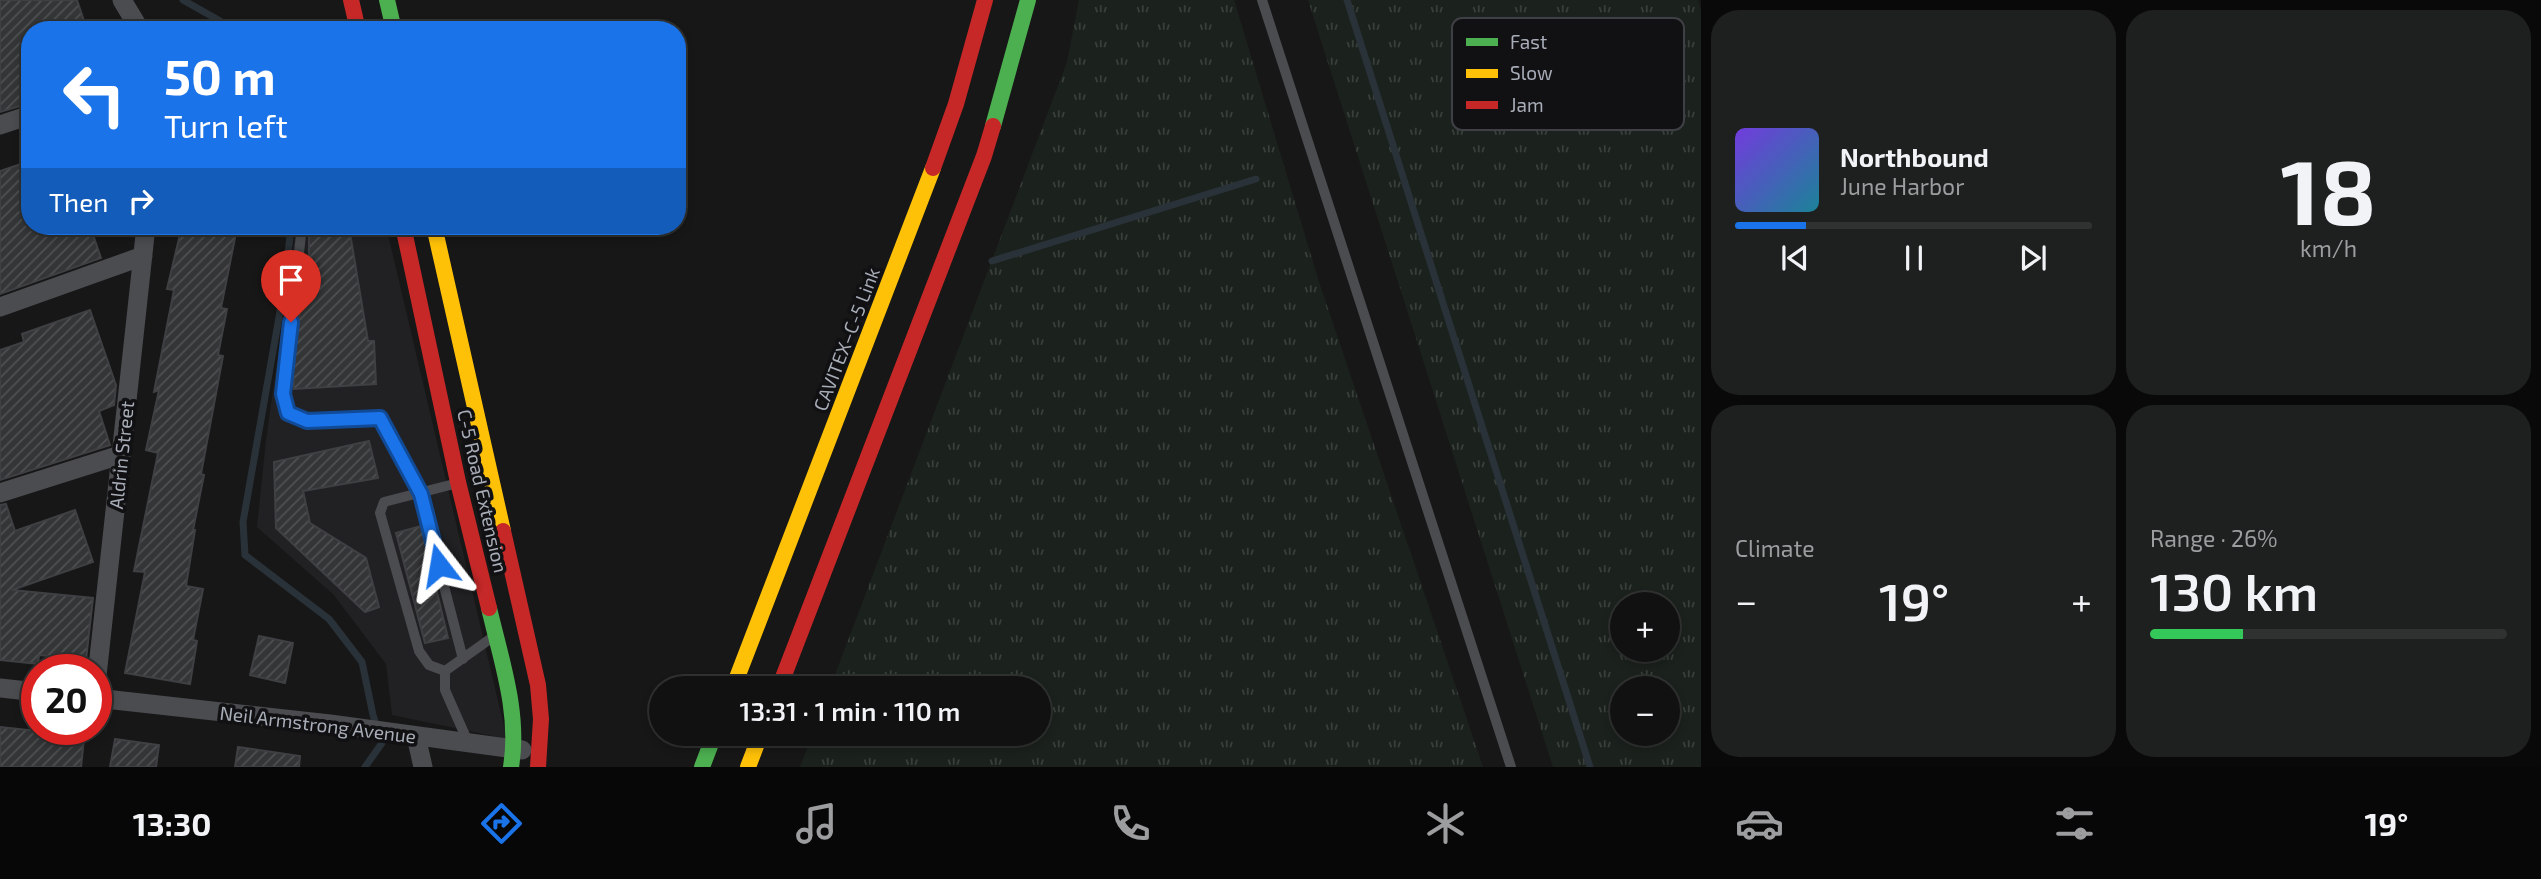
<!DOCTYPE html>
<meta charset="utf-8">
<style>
body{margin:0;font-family:"Exo 2",sans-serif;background:#1e1f1f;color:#f1f3f6;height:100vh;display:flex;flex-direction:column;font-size:26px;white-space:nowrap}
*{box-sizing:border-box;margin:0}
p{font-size:23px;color:#9c9d9f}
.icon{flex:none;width:38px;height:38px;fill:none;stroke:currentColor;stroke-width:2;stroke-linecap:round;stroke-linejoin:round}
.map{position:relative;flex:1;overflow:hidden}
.side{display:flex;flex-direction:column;gap:10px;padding:10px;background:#090909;width:840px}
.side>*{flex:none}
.hud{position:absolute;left:21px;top:21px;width:665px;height:214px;border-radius:28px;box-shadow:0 4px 10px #0003,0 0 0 2px #303131;background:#1a73e8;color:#fff;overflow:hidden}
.fabs{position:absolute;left:1610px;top:592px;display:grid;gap:14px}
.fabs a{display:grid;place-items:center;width:70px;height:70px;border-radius:50%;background:#111;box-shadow:0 4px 10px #0003,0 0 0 2px #303131;font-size:35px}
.speed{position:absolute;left:21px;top:654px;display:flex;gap:14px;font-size:35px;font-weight:700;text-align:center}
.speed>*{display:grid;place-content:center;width:91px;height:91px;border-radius:50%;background:#111;box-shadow:0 4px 10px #0003,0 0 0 2px #303131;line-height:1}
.speed .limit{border:10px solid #d22;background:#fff;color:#111}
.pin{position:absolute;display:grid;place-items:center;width:60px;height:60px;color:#fff;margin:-72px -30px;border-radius:50% 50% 50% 0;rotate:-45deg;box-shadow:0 0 7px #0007}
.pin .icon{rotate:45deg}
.me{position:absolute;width:77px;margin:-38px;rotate:346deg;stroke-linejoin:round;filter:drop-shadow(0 0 5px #0008)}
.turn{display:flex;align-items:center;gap:24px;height:147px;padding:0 28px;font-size:32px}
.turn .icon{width:91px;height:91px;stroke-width:2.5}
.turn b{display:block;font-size:49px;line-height:60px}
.then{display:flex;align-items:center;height:66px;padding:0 28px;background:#0003;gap:14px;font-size:26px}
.big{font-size:52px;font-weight:600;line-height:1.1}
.side .widget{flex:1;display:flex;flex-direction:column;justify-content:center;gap:10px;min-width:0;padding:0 24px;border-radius:28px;background:#1e1f1f}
.side .dial{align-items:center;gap:0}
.dial b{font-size:91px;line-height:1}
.song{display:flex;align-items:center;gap:21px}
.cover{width:84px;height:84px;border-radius:10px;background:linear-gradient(135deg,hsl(260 70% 55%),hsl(190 70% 35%))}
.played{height:7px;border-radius:4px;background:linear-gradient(90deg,#1a73e8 20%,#303131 20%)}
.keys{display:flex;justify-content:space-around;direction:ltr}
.heat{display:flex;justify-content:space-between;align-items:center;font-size:38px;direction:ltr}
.charge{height:10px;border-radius:5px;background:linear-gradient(90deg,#34c759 26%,#303131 0)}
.side .tiles{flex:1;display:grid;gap:10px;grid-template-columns:repeat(2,1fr)}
.trip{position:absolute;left:649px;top:676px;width:402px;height:70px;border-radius:35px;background:#111;box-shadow:0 4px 10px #0003,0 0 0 2px #303131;font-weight:600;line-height:70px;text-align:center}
.tab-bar{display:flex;height:112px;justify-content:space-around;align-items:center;background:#070707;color:#9c9d9f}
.tab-bar .icon{width:49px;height:49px}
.tab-bar .active{color:#1a73e8}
.tab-bar b{font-size:32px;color:#f1f3f6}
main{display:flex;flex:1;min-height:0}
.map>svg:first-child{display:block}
.built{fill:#212124}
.grass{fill:url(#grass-tufts);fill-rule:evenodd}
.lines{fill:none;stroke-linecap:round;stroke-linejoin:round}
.stream{stroke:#2a3239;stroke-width:7}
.building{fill:url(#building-hatch);stroke:#3f4043;stroke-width:2}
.lane{stroke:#4b4c50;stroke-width:10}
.street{stroke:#4b4c50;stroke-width:19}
.fast{stroke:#4caf50;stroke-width:16}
.slow{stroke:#ffc107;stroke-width:16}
.jam{stroke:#c62828;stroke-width:16}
.route-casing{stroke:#114b97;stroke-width:18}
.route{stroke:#1a73e8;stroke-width:12}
.labels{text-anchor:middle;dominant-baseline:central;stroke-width:7;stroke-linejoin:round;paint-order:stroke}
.street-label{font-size:19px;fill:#a8adb8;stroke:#111113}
.key{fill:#111113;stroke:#3e4045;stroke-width:2}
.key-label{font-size:19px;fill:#a8adb8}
</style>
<main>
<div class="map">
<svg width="1701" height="767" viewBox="0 0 1701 767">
<defs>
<pattern id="grass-tufts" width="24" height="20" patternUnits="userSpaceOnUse" patternTransform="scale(1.75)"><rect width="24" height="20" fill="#1b211c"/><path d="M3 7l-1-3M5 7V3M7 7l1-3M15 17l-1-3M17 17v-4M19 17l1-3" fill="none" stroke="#393f3b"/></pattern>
<pattern id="building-hatch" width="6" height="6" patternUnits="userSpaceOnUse" patternTransform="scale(1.75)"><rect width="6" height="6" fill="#343537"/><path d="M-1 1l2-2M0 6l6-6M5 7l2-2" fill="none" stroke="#4f5052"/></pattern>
</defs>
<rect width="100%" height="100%" fill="#171717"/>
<path class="built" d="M 296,226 L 386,226 L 507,739 L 392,715 L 386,664 L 334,595 L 257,527 L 266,440 Z"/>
<path class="grass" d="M 1079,0 L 1234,0 L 1319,282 L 1483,767 L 800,767 L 813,733 L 1040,733 L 1040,688 L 830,688 L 1067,62 Z
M 1308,0 L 1698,0 L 1701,10 L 1701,767 L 1553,767 ZM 1622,604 L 1668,604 L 1668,649 L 1622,649 ZM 1622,688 L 1668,688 L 1668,733 L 1622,733 Z"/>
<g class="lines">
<path class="stream" d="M 183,0 L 236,30
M 1347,0 L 1590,767
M 291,226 L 285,283 L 243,522 L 245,555 L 329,619 L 362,662 L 373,715 L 382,743 L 365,767
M 992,261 L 1256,179"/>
</g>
<path class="building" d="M 0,0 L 77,0 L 87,30 L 30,30 L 30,103 L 0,112 Z
M 30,161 L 30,226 L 90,226 L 101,258 L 0,294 L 0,171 Z
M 182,226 L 227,226 L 237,228 L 221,308 L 227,309 L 218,355 L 223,356 L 201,474 L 204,475 L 193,530 L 195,530 L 186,586 L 203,589 L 193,640 L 197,641 L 190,684 L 125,673 L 145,572 L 134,571 L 158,453 L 146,450 L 159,390 L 154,392 L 174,290 L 167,289 Z
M 349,227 L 368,341 L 374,341 L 376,384 L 294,389 L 293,370 L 306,257 L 309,257 L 309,229 Z
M 90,310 L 116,385 L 114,405 L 99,411 L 110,445 L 0,480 L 0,350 L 24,342 L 22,334 Z
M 369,441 L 378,478 L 303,491 L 310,523 L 366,558 L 379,607 L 365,612 L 276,528 L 274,462 Z
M 6,504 L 15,531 L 75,510 L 93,562 L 12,590 L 93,598 L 86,660 L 39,655 L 38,664 L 0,660 L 0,505 Z
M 421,526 L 448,638 L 425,643 L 396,533 Z
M 259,636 L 293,643 L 285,683 L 250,675 Z
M 0,727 L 28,730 L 85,730 L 81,767 L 0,767 Z
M 115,739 L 159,745 L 156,767 L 110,767 Z
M 238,747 L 300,756 L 299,767 L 235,767 Z"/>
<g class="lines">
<path class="lane" d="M 1262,0 L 1511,767
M 302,226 L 283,394 L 288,413 L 307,421 L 380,418 L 386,427 L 420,494 L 463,659
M 454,484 L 384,502 L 380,513 L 419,651 L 429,665 L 445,671 L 490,639
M 445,671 L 445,690 L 468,742"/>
<path class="street" d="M 122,0 L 140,30
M 0,125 L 30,115
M 0,307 L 143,256
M 0,493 L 120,455
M 96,685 L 146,226
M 0,688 L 37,692
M 96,698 L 330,724 L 522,750
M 416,736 L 423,767"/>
<path class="fast" d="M 387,0 L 394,30
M 993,126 L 1028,0
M 489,608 C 501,660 520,713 511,767
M 702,767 L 715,733"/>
<path class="slow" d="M 434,226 L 503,531
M 733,688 L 933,168
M 748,767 L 761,733"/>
<path class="jam" d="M 351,0 L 358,30
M 933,168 L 956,104 L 985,0
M 403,226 L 458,482 L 489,608
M 503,531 L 538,685 L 541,719 L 538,767
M 779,688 L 984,156 L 993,126"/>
</g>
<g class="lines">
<g class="route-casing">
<path id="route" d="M 291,322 L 283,394 L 288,413 L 307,421 L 380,418 L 421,494 L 439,565"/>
</g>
<use href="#route" class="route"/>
</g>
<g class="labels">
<g class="street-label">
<text transform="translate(846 339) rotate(-69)">CAVITEX–C-5 Link</text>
<text transform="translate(121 455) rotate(-84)">Aldrin Street</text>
<text transform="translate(483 491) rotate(77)">C-5 Road Extension</text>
<text transform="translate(318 724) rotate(7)">Neil Armstrong Avenue</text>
</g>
</g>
<rect x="1452" y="18" width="232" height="112" rx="10" class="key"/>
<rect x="1466" y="38" width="32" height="8" fill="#4caf50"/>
<rect x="1466" y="69" width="32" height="9" fill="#ffc107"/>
<rect x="1466" y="101" width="32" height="8" fill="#c62828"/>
<g class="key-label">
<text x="1510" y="49">Fast</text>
<text x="1510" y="80">Slow</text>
<text x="1510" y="112">Jam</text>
</g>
</svg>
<div class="fabs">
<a>+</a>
<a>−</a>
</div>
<div class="speed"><div class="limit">20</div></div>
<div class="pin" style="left:291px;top:322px;background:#d93025"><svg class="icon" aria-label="arrive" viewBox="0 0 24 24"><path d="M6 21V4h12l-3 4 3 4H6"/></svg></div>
<svg class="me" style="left:439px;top:565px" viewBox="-20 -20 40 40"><path d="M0-17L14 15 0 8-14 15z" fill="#1a73e8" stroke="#fff" stroke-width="4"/></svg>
<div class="trip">13:31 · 1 min · 110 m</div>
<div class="hud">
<div class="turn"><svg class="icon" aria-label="left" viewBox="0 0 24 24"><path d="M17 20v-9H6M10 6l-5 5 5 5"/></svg><div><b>50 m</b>Turn left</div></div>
<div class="then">Then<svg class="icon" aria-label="right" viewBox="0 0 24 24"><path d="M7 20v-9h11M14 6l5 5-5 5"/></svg></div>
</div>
</div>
<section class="side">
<div class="tiles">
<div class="widget">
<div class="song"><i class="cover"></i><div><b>Northbound</b><p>June Harbor</p></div></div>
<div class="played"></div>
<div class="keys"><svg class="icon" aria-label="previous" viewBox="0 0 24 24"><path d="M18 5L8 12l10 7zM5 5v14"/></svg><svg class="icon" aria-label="pause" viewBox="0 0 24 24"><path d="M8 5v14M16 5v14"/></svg><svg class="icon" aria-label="next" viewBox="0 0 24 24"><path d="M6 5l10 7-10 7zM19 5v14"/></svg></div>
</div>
<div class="widget dial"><b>18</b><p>km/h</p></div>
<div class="widget"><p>Climate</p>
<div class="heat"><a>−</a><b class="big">19°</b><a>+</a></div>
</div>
<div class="widget"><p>Range · 26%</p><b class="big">130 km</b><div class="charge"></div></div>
</div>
</section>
</main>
<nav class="tab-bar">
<b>13:30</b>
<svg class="icon active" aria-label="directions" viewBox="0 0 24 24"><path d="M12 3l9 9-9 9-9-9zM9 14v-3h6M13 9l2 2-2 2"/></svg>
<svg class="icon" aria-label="music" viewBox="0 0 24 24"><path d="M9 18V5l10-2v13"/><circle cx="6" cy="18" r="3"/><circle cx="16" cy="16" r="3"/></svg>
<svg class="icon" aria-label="phone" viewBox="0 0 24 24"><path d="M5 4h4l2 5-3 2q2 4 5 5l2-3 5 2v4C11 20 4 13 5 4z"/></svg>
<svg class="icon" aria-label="climate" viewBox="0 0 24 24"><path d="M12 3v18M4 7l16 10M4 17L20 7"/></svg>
<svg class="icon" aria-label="car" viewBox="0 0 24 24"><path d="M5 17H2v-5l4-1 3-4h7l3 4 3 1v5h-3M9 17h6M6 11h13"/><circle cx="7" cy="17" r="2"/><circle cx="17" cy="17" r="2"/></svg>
<svg class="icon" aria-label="filters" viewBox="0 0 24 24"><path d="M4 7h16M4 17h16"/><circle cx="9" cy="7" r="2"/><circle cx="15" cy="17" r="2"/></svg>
<b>19°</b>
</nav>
